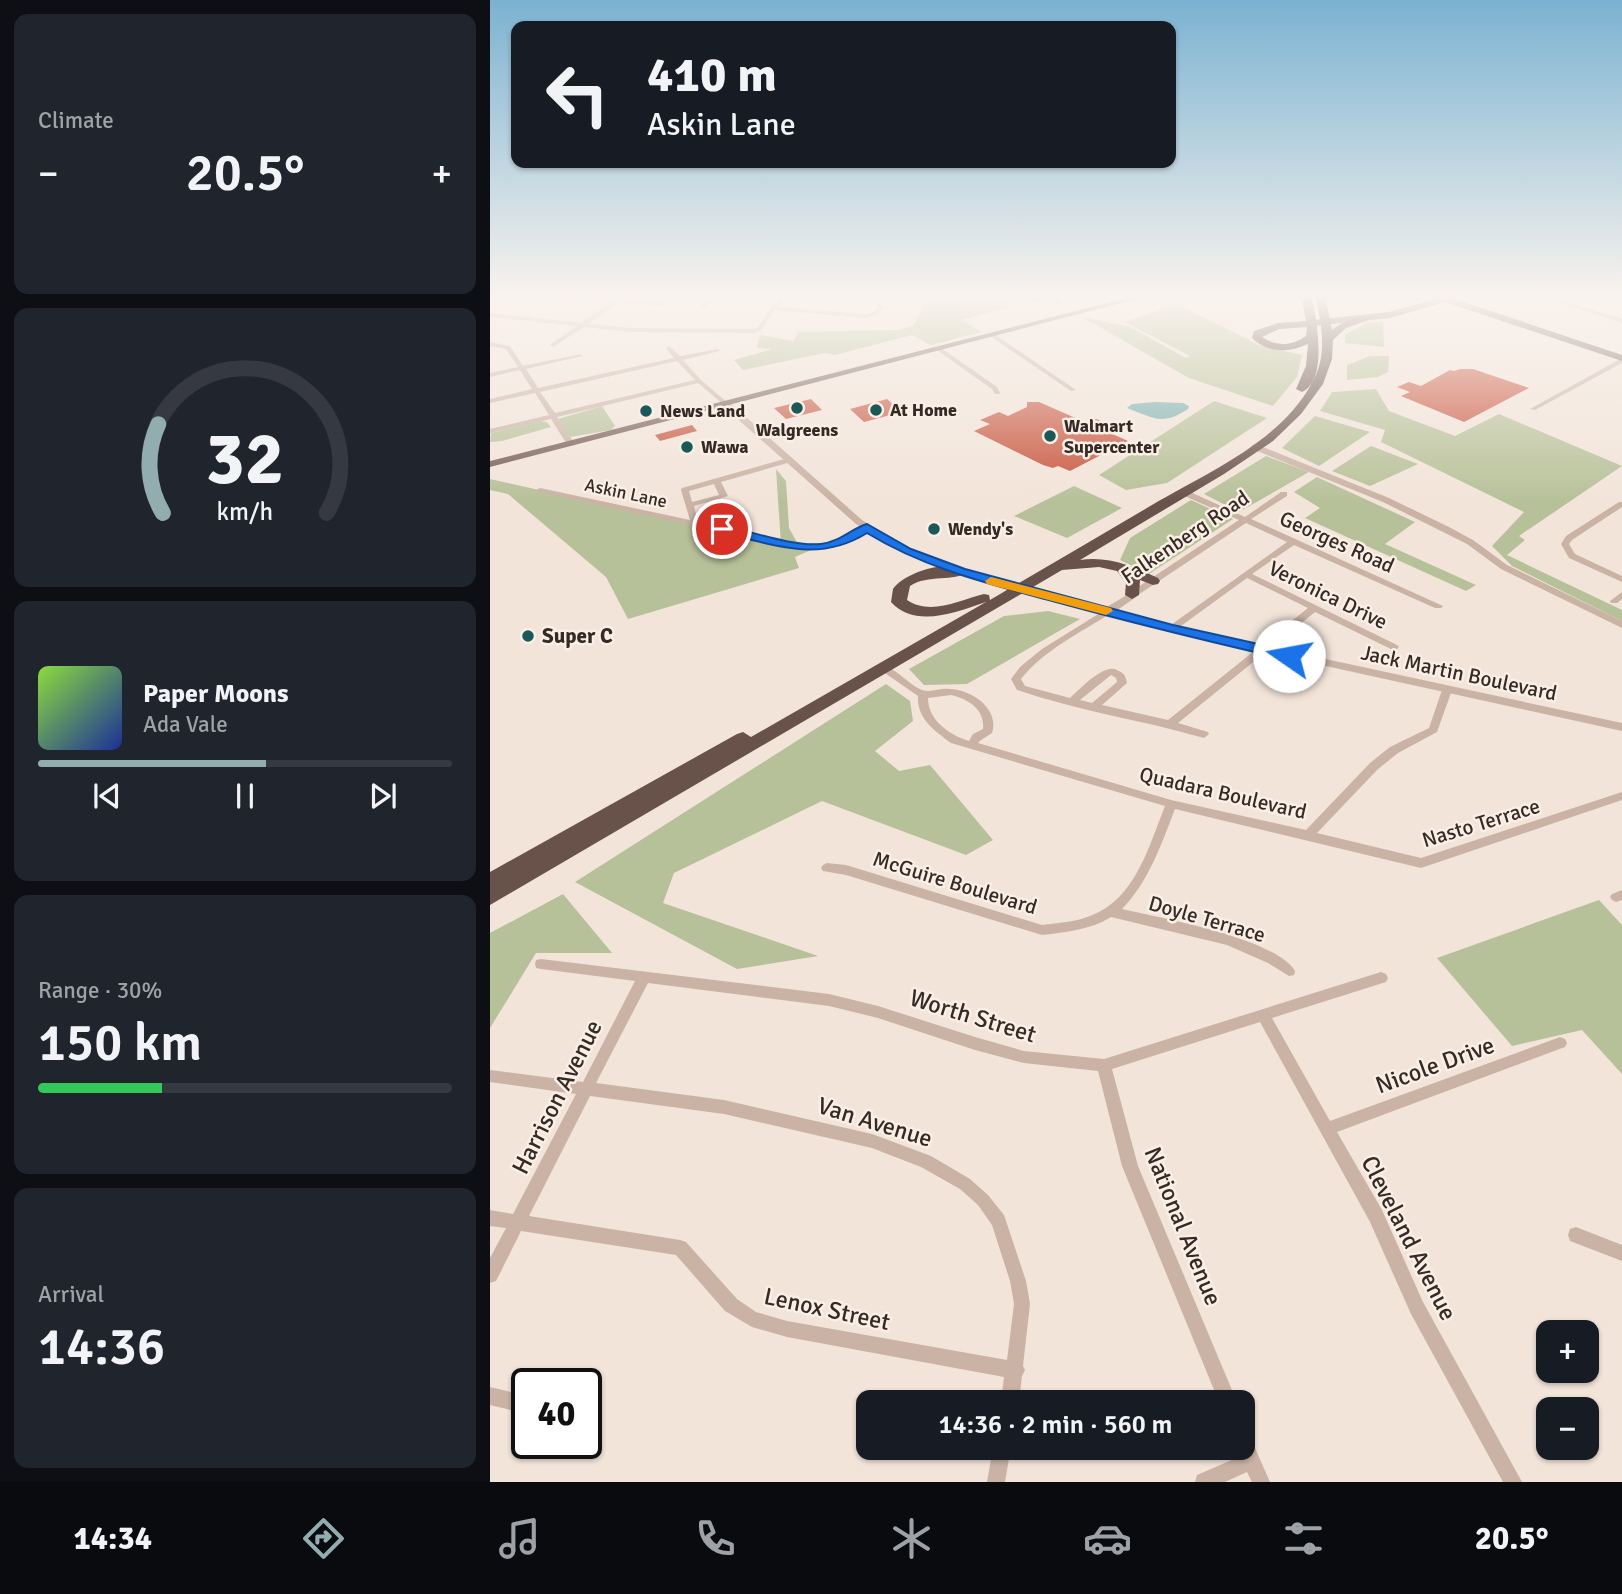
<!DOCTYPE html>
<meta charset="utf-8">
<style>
body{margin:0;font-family:Signika,sans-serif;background:#20242c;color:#f1f3f6;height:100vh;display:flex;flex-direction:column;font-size:26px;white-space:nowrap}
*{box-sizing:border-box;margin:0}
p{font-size:23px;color:#9ea1a6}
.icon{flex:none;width:38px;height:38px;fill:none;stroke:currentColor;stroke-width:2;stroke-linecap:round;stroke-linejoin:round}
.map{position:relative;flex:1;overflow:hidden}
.sheet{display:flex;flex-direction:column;gap:14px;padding:14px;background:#0d0f14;width:490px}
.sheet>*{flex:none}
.banner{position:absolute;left:21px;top:21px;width:665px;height:147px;border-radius:14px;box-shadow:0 2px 5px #0004;background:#171b24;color:#f1f3f6;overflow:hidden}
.tools{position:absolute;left:1046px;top:1320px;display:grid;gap:14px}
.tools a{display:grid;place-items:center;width:63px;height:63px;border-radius:14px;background:#171b24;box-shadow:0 2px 5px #0004;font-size:35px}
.speed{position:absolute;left:21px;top:1368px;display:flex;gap:14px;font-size:35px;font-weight:700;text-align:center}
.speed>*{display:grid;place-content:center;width:91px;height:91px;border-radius:50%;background:#171b24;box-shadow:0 2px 5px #0004;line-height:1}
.speed .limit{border:4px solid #111;border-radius:10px;background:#fff;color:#111}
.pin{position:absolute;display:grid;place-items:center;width:60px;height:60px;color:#fff;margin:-30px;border:4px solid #fff;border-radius:50%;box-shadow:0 2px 7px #0007}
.me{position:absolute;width:77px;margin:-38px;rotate:282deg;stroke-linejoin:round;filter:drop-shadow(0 0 5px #0008)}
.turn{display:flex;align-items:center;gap:24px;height:147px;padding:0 21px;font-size:32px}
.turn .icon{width:91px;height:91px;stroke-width:2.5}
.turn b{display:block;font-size:49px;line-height:60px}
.big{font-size:52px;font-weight:600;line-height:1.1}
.sheet .tile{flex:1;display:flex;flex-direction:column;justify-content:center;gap:10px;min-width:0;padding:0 24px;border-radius:14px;background:#20242c}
.sheet .dial{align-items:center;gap:0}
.dial svg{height:182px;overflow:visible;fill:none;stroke:#363941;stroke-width:7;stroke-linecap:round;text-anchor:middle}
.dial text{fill:#f1f3f6;stroke:none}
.song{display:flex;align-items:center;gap:21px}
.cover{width:84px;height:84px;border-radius:10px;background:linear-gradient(135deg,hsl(90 70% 55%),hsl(230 70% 35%))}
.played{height:7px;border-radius:4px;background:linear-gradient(90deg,#91adaf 55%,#363941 55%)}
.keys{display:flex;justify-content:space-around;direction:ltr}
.heat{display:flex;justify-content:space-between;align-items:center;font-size:38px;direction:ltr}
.charge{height:10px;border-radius:5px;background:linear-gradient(90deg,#34c759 30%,#363941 0)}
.trip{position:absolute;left:366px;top:1390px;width:399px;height:70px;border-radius:14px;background:#171b24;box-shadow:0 2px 5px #0004;font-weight:600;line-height:70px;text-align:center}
.dock{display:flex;height:112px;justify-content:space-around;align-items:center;background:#090b0e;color:#9ea1a6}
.dock .icon{width:49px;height:49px}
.dock .on{color:#91adaf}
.dock b{font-size:32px;color:#f1f3f6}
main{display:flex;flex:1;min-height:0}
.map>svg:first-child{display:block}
.green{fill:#b7c199}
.water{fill:#77b0ae}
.building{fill:#c95740}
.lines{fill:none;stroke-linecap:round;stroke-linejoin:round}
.minor{fill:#cab3a5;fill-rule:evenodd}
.tertiary{fill:#cab3a5;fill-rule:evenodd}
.primary{fill:#786057;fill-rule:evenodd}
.trunk{fill:#68524a;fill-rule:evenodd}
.route{fill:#1a73e8;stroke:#114b97;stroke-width:2}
.slow{fill:#f59e0b}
.poi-dot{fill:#1b5858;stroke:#faefe5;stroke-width:2.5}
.labels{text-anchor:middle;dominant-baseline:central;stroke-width:5;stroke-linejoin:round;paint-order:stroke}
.far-poi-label{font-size:18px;font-weight:bold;fill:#362a26;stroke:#faefe5;text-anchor:start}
.far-street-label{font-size:18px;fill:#362a26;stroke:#faefe5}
.street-label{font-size:21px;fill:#362a26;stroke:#faefe5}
.poi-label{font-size:21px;font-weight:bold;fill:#362a26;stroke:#faefe5;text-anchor:start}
.near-street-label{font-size:24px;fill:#362a26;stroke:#faefe5}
</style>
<main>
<section class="sheet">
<div class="tile"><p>Climate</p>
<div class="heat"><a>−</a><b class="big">20.5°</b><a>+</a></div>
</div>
<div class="tile dial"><svg viewBox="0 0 100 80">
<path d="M14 69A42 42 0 1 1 86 69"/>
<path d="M14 69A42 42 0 0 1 12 30" stroke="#91adaf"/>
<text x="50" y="56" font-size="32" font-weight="700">32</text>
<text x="50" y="72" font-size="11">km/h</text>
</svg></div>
<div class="tile">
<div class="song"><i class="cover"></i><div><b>Paper Moons</b><p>Ada Vale</p></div></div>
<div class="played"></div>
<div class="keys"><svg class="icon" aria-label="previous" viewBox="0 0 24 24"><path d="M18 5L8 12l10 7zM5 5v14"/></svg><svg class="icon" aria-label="pause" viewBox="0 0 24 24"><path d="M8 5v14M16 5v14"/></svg><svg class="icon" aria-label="next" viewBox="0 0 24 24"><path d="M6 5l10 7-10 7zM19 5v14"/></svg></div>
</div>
<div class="tile"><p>Range · 30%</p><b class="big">150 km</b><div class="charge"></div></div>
<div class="tile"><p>Arrival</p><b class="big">14:36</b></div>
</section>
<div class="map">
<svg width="1132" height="1482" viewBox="0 0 1132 1482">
<rect width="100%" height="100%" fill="#f2e4d9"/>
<path class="green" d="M 437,295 L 569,295 L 570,304 L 505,296 L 521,307 L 471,320 L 491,332 L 441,345 L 422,335 L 345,355 L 335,353 L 253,370 L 244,360 L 283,349 L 267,348 L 270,335 L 304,341 L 308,332 L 407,330 L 423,326 L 439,297 Z
M 687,304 L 769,345 L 812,355 L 807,377 L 783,406 L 699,378 L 592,317 L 640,327 L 696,358 L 700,356 L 635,322 Z
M 893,322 L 894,347 L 855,343 L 855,335 L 876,323 Z
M 880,356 L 899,356 L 898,372 L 888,377 L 857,380 L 857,365 Z
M 886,389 L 899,411 L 965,436 L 1009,414 L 1132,466 L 1029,536 L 1035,540 L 1017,555 L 1132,610 L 1132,621 L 1022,566 L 1002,546 L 1034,512 L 891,442 L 895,430 L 830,411 L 842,392 Z
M 724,401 L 777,418 L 677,483 L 636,490 L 609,475 Z
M 112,406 L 125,426 L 121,430 L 80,437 L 68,419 Z
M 825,416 L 880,432 L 829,466 L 792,448 Z
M 50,421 L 57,422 L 61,427 L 12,441 L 0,442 L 1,433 Z
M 881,446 L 928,464 L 880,486 L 842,471 Z
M 776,456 L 819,472 L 749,512 L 714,494 Z
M 286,469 L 296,481 L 299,528 L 310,548 L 323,549 L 305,557 L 309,568 L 138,619 L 116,577 L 18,494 L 0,490 L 0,479 L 291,544 Z
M 827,477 L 925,522 L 895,544 L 986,585 L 976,591 L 815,518 L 830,508 L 804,492 Z
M 584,486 L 632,508 L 577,538 L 524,516 Z
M 701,500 L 743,519 L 659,574 L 630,560 L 640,538 Z
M 558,611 L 590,619 L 477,684 L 434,685 L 419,669 L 514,616 Z
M 396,684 L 420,701 L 423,721 L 385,751 L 409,771 L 440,765 L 503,840 L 476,855 L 332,801 L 184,873 L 173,903 L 328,956 L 247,969 L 85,882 Z
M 73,894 L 122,953 L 46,953 L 0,1028 L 0,933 Z
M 1109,900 L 1132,925 L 1132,1074 L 1092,1030 L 1022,1046 L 947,958 Z"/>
<path class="water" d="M 665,402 L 693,403 L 699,406 L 698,409 C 672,426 664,418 637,408 L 642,404 Z"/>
<path class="building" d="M 970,369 L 983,369 L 1039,388 L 974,422 L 911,396 L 920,392 L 907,387 L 919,382 L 931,386 L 960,370 L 964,371 Z
M 321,399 L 332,410 L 296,419 L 284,408 Z
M 397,399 L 412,412 L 374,422 L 360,409 Z
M 537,402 L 549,402 L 597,423 L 606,419 L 627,427 L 618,432 L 638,441 L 580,471 L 568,466 L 563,468 L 553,465 L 484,431 L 500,424 L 490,420 L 509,412 L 518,416 L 537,407 Z
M 202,425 L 207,431 L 170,441 L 165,435 Z"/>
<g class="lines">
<path class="minor" d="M 74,295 L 93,295 L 177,303 L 180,305 L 177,307 L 130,302 L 98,324 L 140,328 L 263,329 L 267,328 L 290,295 L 296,295 L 288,307 L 376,314 L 382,313 L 388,308 L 386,301 L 344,295 L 361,295 L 391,299 L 394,308 L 386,315 L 376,318 L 285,310 L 271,330 L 264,333 L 140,332 L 94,327 L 63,347 L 60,345 L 61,344 L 87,326 L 0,317 L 0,313 L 91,323 L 123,301 L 77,297 Z
M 218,295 L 224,295 L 215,308 L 211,308 L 210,307 Z
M 965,295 L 974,295 L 956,301 L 953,299 Z
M 1046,295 L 1055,295 L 1132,319 L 1132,323 Z
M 502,333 L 504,334 L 586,390 L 581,391 L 500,336 L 499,335 Z
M 0,342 L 20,346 L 33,366 L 92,354 L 92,356 L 36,369 L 48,388 L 184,358 L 176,348 L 179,346 L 190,356 L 229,349 L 229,351 L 193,360 L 211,380 L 239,404 L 234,405 L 208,383 L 67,417 L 85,444 L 81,446 L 78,446 L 61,419 L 0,433 L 0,429 L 59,415 L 45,393 L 0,403 L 0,399 L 42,389 L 30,370 L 0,377 L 0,373 L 28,367 L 16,349 L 0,346 ZM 187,361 L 205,380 L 65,413 L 50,392 Z
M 447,348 L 451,348 L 507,387 L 510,393 L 509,394 L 505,394 L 502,389 L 447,350 Z
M 1132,358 L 1132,363 L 1045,410 L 1040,409 Z
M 762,445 L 768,445 L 899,498 L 959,527 L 983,540 L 1017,565 L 1132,621 L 1132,628 L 1011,569 L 977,544 L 893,502 L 762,449 Z
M 298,458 L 301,458 L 301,462 L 231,482 L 238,496 L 204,506 L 208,522 L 309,543 C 325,544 341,544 356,537 C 363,534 370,529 377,526 L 381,528 L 380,530 C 358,545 335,550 309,549 L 50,492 L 46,490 L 50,488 L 200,520 L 191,490 L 192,488 ZM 224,484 L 229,495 L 202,502 L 199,491 Z
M 690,490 L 696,490 L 755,517 L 791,492 L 797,492 L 797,496 L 761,519 L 953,606 L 951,608 L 945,608 L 804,545 L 762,574 L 907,645 L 909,647 L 907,649 L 901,649 L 825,612 L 688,723 L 718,732 L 719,734 L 714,738 C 652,720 588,711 527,690 L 521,679 L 530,667 L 552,649 L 618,608 L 621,609 L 623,611 L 621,613 C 590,633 554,650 531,679 L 535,686 L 580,698 C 590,689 614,663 627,670 C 634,673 636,676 637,683 L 612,705 L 678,720 L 818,608 L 757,578 L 684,631 L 678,631 L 676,629 L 678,627 L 797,542 L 756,523 L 645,597 L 639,597 L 639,593 L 749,520 L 690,494 ZM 621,675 L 626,678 L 627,682 L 602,703 L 590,700 Z
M 1129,502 L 1132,502 L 1132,507 L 1082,540 L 1079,544 L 1085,554 L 1132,576 L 1132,582 L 1079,558 L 1071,544 L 1076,536 Z
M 1132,592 L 1132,599 L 1127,603 L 1121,603 L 1120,601 Z
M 395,666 C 409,671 418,684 432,690 C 441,693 450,688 459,689 C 481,689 510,709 502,733 L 491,740 L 488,743 L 681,800 L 816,830 L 880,763 L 900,747 L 939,728 L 952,690 L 957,687 L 961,688 L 962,690 L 947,732 L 908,753 L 888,769 L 827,833 L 931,858 L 1132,792 L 1132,800 L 931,868 L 685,809 C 671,845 659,881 632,909 C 671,918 785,938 805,971 L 804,975 L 799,976 L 778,963 L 737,945 L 621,917 C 600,930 576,932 552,935 L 356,875 L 333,871 L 331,868 L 333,865 L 337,863 L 356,865 L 552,925 C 568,923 585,922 600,916 C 645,900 659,846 675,806 L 461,743 C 444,730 427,719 428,696 L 392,671 L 390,669 ZM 461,695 C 479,699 495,710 493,729 L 483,734 L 479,741 C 459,735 438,720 438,698 Z
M 1132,890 L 1132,900 L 1126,902 L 1122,900 L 1120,897 L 1122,894 Z
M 51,959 L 339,994 L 388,1006 L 485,1037 L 534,1051 L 614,1059 L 891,972 L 896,974 L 898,978 L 896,982 L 782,1018 L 840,1121 L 1070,1037 L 1075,1039 L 1077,1043 L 1075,1047 L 847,1132 L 892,1210 L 933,1302 L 1032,1482 L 1013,1482 L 921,1314 L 880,1222 L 770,1022 L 622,1069 L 648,1166 L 747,1402 L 729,1402 L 632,1166 L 608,1071 L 534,1063 L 485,1050 L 388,1018 L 339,1006 L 158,983 L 106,1083 L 234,1100 L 382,1134 L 441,1156 L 480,1179 L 498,1195 L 514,1215 L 536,1281 L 540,1304 L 533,1366 L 535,1370 L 532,1376 L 529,1402 L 511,1402 L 514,1377 L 297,1337 L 262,1327 L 235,1311 L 186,1255 L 31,1231 L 6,1281 L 0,1283 L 0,1258 L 16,1228 L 0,1226 L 0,1210 L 23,1214 L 86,1094 L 0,1082 L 0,1070 L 93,1082 L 145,981 L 51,969 L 46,968 L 45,964 L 46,960 ZM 100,1096 L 234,1114 L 382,1148 L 431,1167 L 470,1189 L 488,1205 L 502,1225 L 520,1281 L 524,1304 L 517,1360 L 297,1321 L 266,1312 L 247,1299 L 196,1242 L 190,1240 L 39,1216 Z
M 1086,1227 L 1132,1245 L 1132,1261 L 1080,1241 L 1078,1235 L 1080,1229 Z
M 0,1387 L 37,1396 L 37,1414 L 0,1405 Z
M 752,1429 L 758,1432 L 780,1482 L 762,1482 L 757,1472 L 735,1482 L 705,1482 L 707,1475 L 751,1456 L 747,1447 L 752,1447 Z
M 503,1447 L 521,1447 L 515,1482 L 497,1482 Z"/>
<path class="tertiary" d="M 233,402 L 239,402 L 372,520 L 419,549 L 474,570 L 615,608 L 642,592 L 646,593 L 646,597 L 626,611 L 682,626 L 1132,723 L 1132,731 L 681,632 L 466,574 L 413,553 L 366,524 L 233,406 Z"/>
<path class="primary" d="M 648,295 L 662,295 L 0,467 L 0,461 Z
M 938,295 L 959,297 L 1132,355 L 1132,361 L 955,302 L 900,318 L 823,326 L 818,323 L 823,320 L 899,312 L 946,299 Z"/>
<path class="trunk" d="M 811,295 L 821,295 C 826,316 839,380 812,392 L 806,389 L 816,366 L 818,344 C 800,353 777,353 762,338 L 764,331 L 788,323 L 816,321 ZM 817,327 L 816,336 C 802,346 787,347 772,337 L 789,329 Z
M 825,295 L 835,295 L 842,330 C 851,322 875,312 885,318 L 856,328 L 843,340 L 842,359 L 833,384 L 811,414 L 783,441 L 734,474 L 590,560 C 619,556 642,566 668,578 L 670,581 L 668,584 L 663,585 L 650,580 L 649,595 L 642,599 L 635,595 L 636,583 L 627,571 L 609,567 L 572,570 L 0,905 L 0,872 L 247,734 L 253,732 L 261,737 L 496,602 C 467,612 425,629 401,602 L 403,589 C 415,572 460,558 477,572 C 465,582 438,574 420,586 L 417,600 C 441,616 469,600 494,594 L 499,595 L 500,600 C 554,568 608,537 662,505 C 717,473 790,442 822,383 C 838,355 832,325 825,295 Z"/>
</g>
<linearGradient id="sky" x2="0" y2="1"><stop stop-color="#7bb2d1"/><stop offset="0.59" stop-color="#f9f3ee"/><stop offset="1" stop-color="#f9f3ee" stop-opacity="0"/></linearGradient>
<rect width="1132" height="502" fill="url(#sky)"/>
<path class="route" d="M 377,524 L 421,549 L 475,569 L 683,625 L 804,652 L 806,656 L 799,660 C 721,642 643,623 566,602 C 500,584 436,569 377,533 C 327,564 285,544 232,533 L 226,529 L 232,525 C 260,531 303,547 331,544 C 349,542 361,529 377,524 Z"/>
<path class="slow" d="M 501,577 L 621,608 L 623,611 L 616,615 L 497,584 L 495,581 Z"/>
<g class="poi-dot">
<circle cx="307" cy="408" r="7"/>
<circle cx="386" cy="410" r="7"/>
<circle cx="156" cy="411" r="7"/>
<circle cx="560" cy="436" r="7"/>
<circle cx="197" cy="447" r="7"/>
<circle cx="444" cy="529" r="7"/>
<circle cx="38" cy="636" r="7"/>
</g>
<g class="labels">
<g class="far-poi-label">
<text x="400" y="410">At Home</text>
<text x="170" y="411">News Land</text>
<text x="574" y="426">Walmart<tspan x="574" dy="21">Supercenter</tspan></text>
<text x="307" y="430" text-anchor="middle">Walgreens</text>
<text x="211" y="447">Wawa</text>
<text x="458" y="529">Wendy's</text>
</g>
<g class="far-street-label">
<text transform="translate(136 493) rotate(12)">Askin Lane</text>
</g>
<g class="street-label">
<text transform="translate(695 537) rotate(-34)">Falkenberg Road</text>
<text transform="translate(847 542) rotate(24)">Georges Road</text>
<text transform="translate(838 595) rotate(26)">Veronica Drive</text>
<text transform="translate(969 673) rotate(12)">Jack Martin Boulevard</text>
<text transform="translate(733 793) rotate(13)">Quadara Boulevard</text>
<text transform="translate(991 823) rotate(-17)">Nasto Terrace</text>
<text transform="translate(465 883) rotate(17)">McGuire Boulevard</text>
<text transform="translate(717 919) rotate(16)">Doyle Terrace</text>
</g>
<g class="poi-label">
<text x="52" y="636">Super C</text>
</g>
<g class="near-street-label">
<text transform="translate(483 1016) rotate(17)">Worth Street</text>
<text transform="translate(945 1065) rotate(-20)">Nicole Drive</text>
<text transform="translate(67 1097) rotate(-63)">Harrison Avenue</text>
<text transform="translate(385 1122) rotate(17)">Van Avenue</text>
<text transform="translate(693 1226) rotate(68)">National Avenue</text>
<text transform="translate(919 1238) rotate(63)">Cleveland Avenue</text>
<text transform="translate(337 1309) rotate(12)">Lenox Street</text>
</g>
</g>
</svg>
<div class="tools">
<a>+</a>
<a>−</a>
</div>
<div class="speed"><div class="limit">40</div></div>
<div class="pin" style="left:232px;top:529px;background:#d93025"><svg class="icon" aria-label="arrive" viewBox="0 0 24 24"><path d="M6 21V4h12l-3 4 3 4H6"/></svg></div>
<svg class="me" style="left:799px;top:656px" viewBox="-20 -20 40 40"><circle r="19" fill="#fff"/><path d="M0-13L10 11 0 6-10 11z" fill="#1a73e8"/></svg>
<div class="trip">14:36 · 2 min · 560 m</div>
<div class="banner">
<div class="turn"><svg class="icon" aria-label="left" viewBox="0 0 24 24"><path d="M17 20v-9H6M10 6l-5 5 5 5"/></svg><div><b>410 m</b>Askin Lane</div></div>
</div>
</div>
</main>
<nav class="dock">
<b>14:34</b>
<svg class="icon on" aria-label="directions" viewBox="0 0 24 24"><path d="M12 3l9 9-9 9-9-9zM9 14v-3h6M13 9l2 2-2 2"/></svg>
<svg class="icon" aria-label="music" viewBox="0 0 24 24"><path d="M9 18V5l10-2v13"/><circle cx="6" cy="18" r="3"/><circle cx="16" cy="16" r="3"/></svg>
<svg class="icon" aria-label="phone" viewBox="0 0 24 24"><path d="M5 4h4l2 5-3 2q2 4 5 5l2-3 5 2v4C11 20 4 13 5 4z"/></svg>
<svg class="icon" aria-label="climate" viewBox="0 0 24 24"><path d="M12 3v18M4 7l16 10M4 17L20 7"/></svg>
<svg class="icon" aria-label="car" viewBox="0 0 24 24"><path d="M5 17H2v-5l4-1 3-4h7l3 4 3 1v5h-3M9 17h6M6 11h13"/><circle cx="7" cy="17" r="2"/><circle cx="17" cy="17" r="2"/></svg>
<svg class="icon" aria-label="filters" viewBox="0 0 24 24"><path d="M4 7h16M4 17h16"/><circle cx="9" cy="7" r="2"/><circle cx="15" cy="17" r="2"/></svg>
<b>20.5°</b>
</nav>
